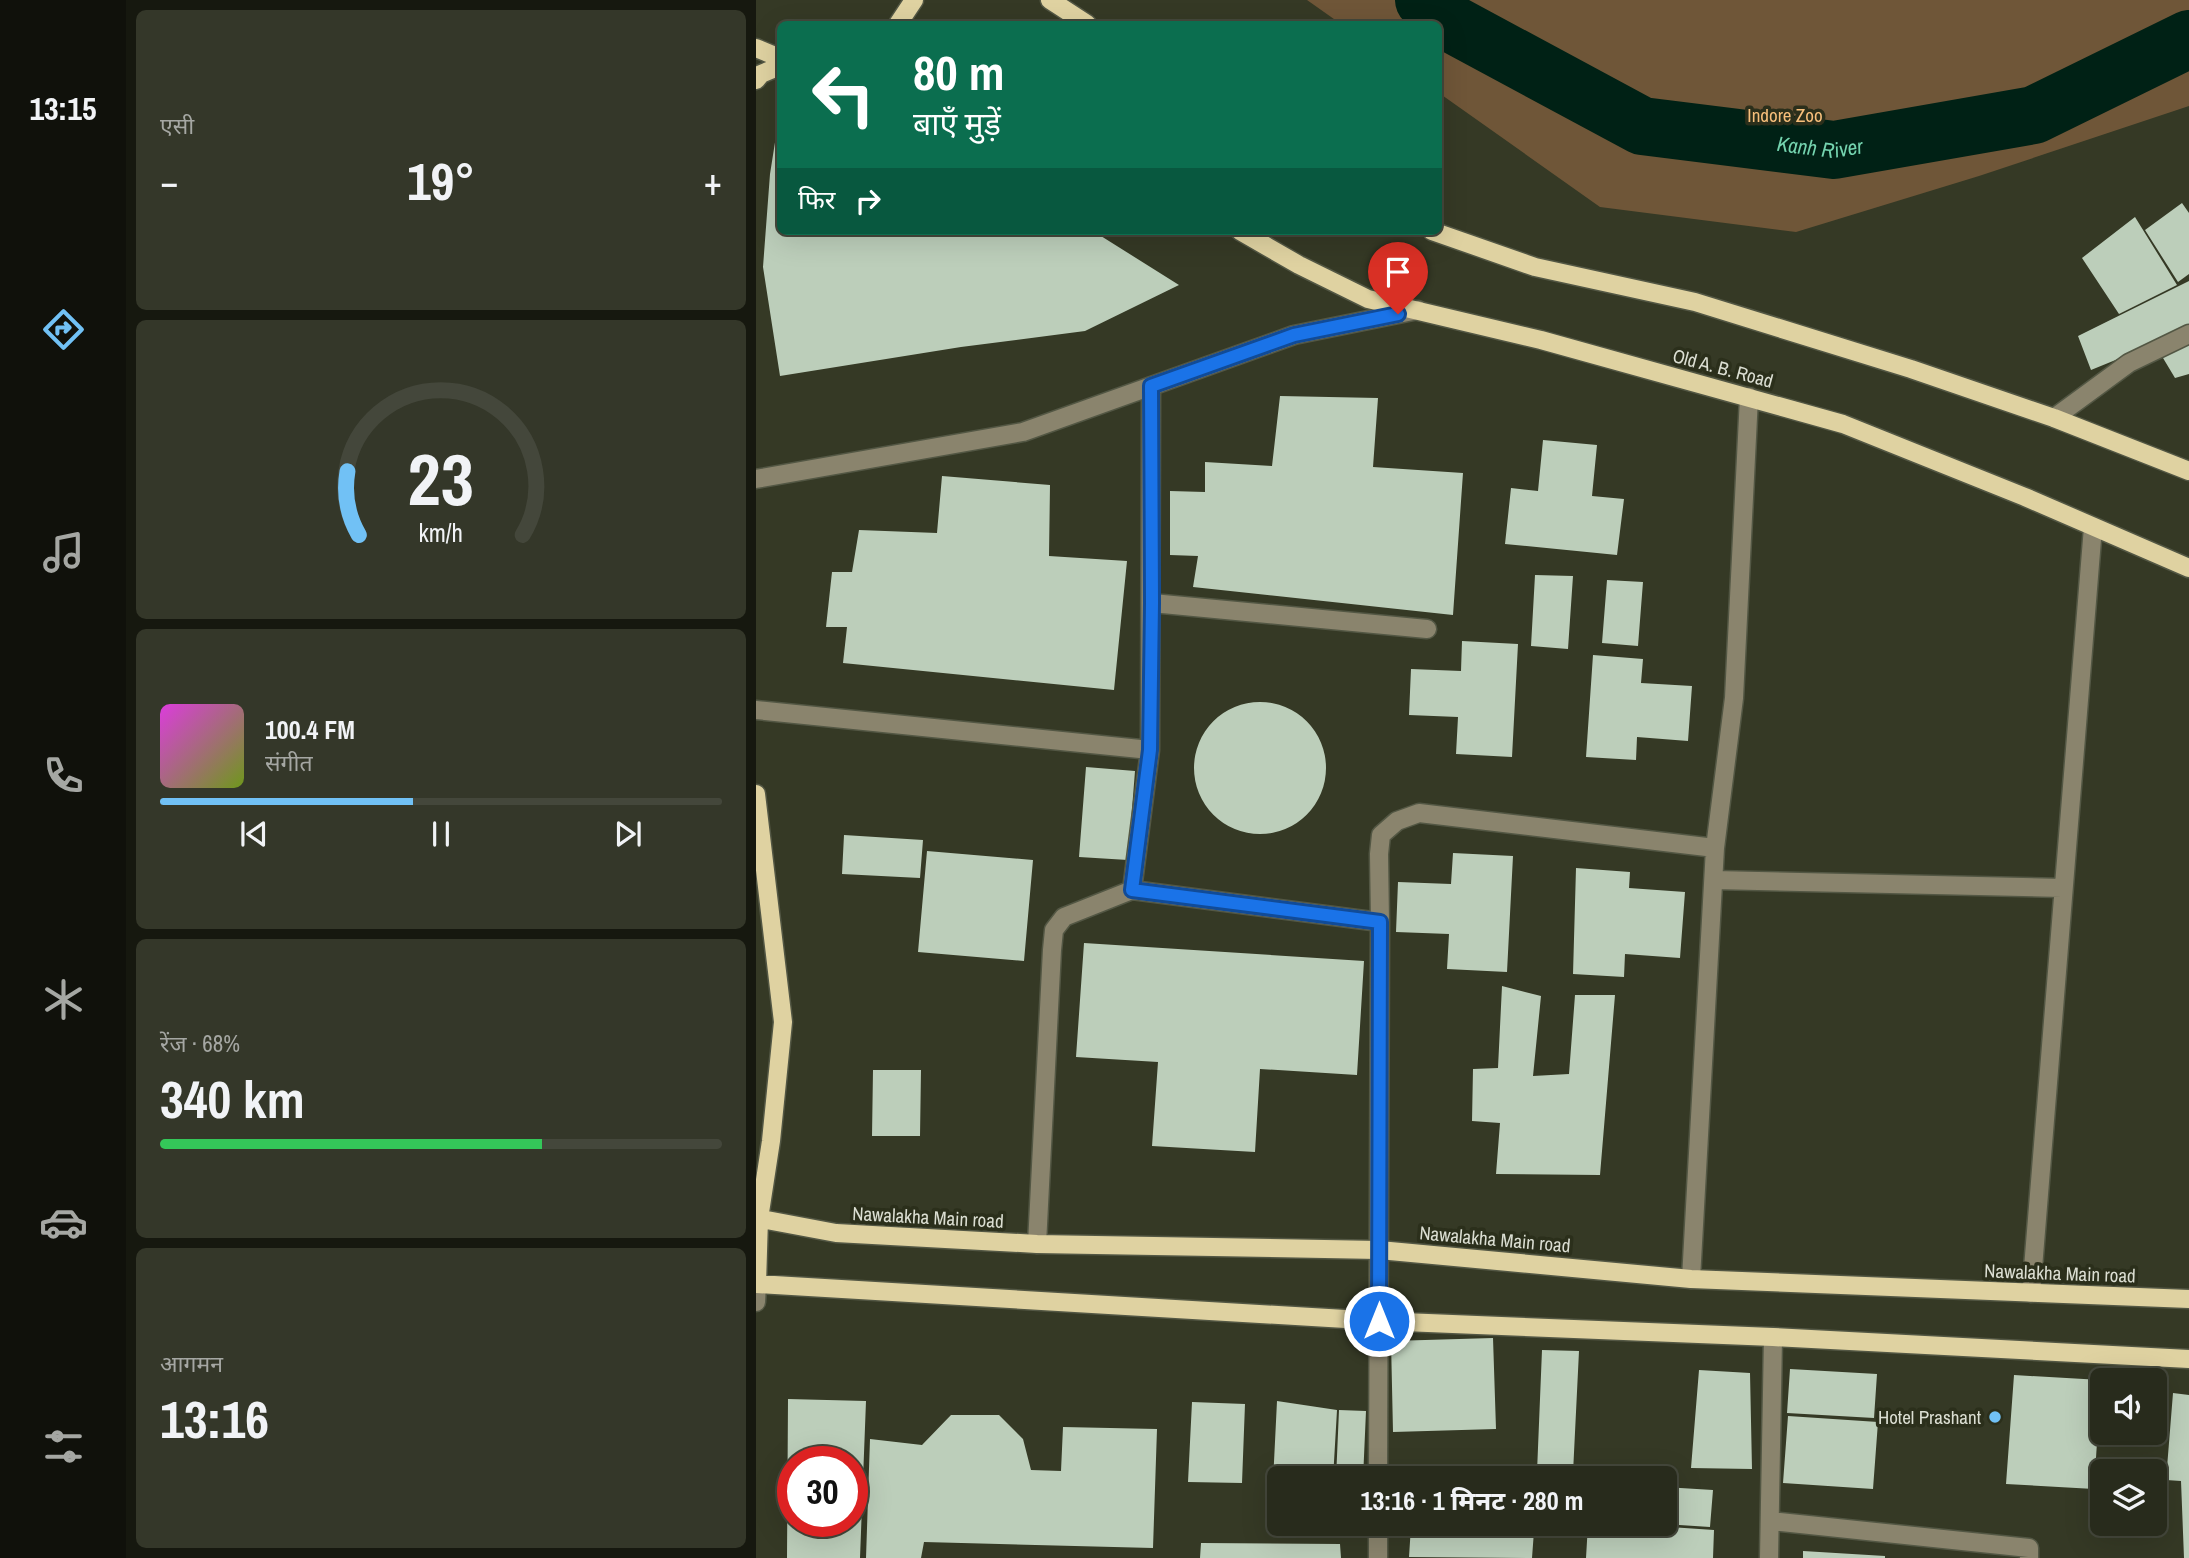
<!DOCTYPE html>
<html lang="hi">
<meta charset="utf-8">
<style>
body{margin:0;font-family:"Archivo Narrow","Noto Sans Devanagari",sans-serif;background:#343729;color:#f1f3f6;height:100vh;display:flex;flex-direction:column;font-size:26px;white-space:nowrap}
*{box-sizing:border-box;margin:0}
p{font-size:23px;color:#a5a7a3}
.icon{flex:none;width:38px;height:38px;fill:none;stroke:currentColor;stroke-width:2;stroke-linecap:round;stroke-linejoin:round}
.map{position:relative;flex:1;overflow:hidden}
.panel{display:flex;flex-direction:column;gap:10px;padding:10px;background:#16180f;width:630px}
.panel>*{flex:none}
.banner{position:absolute;left:21px;top:21px;width:665px;height:214px;border-radius:10px;box-shadow:0 7px 28px #0002,0 0 0 2px #44473b;background:#0b6e4f;color:#fff;overflow:hidden}
.tools{position:absolute;left:1334px;top:1368px;display:grid;gap:14px}
.tools a{display:grid;place-items:center;width:77px;height:77px;border-radius:10px;background:#282b1c;box-shadow:0 7px 28px #0002,0 0 0 2px #44473b;font-size:35px}
.speed{position:absolute;left:21px;top:1446px;display:flex;gap:14px;font-size:35px;font-weight:700;text-align:center}
.speed>*{display:grid;place-content:center;width:91px;height:91px;border-radius:50%;background:#282b1c;box-shadow:0 7px 28px #0002,0 0 0 2px #44473b;line-height:1}
.speed .limit{border:10px solid #d22;background:#fff;color:#111}
.pin{position:absolute;display:grid;place-items:center;width:60px;height:60px;color:#fff;margin:-72px -30px;border-radius:50% 50% 50% 0;rotate:-45deg;box-shadow:0 0 7px #0007}
.pin .icon{rotate:45deg}
.me{position:absolute;width:77px;margin:-38px;rotate:0deg;stroke-linejoin:round;filter:drop-shadow(0 0 5px #0008)}
.turn{display:flex;align-items:center;gap:24px;height:147px;padding:0 21px;font-size:32px}
.turn .icon{width:91px;height:91px;stroke-width:2.5}
.turn b{display:block;font-size:49px;line-height:60px}
.then{display:flex;align-items:center;height:66px;padding:0 21px;background:#0003;gap:14px;font-size:26px}
.big{font-size:52px;font-weight:700;line-height:1.1}
.panel .tile{flex:1;display:flex;flex-direction:column;justify-content:center;gap:10px;min-width:0;padding:0 24px;border-radius:10px;background:#343729}
.panel .dial{align-items:center;gap:0}
.dial svg{height:182px;overflow:visible;fill:none;stroke:#44473b;stroke-width:7;stroke-linecap:round;text-anchor:middle}
.dial text{fill:#f1f3f6;stroke:none}
.song{display:flex;align-items:center;gap:21px}
.cover{width:84px;height:84px;border-radius:10px;background:linear-gradient(135deg,hsl(300 70% 55%),hsl(80 70% 35%))}
.played{height:7px;border-radius:4px;background:linear-gradient(90deg,#71c1f5 45%,#44473b 45%)}
.keys{display:flex;justify-content:space-around;direction:ltr}
.heat{display:flex;justify-content:space-between;align-items:center;font-size:38px;direction:ltr}
.charge{height:10px;border-radius:5px;background:linear-gradient(90deg,#34c759 68%,#44473b 0)}
.trip{position:absolute;left:511px;top:1466px;width:410px;height:70px;border-radius:10px;background:#282b1c;box-shadow:0 7px 28px #0002,0 0 0 2px #44473b;font-weight:700;line-height:70px;text-align:center}
main{display:flex;flex:1;min-height:0}
.tab-bar{display:flex;flex-direction:column;width:126px;justify-content:space-around;align-items:center;background:#10110b;color:#a5a7a3}
.tab-bar .icon{width:49px;height:49px}
.tab-bar .on{color:#71c1f5}
.tab-bar b{font-size:32px;color:#f1f3f6}
.map>svg:first-child{display:block}
.green{fill:#6f5638}
.lines{fill:none;stroke-linecap:round;stroke-linejoin:round}
.river{stroke:#002115;stroke-width:58}
.building{fill:#bcceba;fill-rule:evenodd}
.minor-casing{stroke:#535744;stroke-width:21}
.major-casing{stroke:#535744;stroke-width:21}
.minor{stroke:#8a846d;stroke-width:18}
.major{stroke:#dfd2a1;stroke-width:18}
.route-casing{stroke:#114b97;stroke-width:18}
.route{stroke:#1a73e8;stroke-width:12}
.poi-dot{fill:#71c1f5;stroke:#2b2f1b;stroke-width:2.5}
.labels{text-anchor:middle;dominant-baseline:central;stroke-width:7;stroke-linejoin:round;paint-order:stroke}
.park-label{font-size:19px;fill:#f7bf7b;stroke:#2b2f1b}
.street-label{font-size:19px;fill:#dbded2;stroke:#2b2f1b}
.poi-label{font-size:19px;fill:#dbded2;stroke:#2b2f1b;text-anchor:end}
.water-label{font-size:21px;font-style:italic;fill:#74d4af;stroke:#2b2f1b}
</style>
<main>
<nav class="tab-bar">
<b>13:15</b>
<svg class="icon on" aria-label="directions" viewBox="0 0 24 24"><path d="M12 3l9 9-9 9-9-9zM9 14v-3h6M13 9l2 2-2 2"/></svg>
<svg class="icon" aria-label="music" viewBox="0 0 24 24"><path d="M9 18V5l10-2v13"/><circle cx="6" cy="18" r="3"/><circle cx="16" cy="16" r="3"/></svg>
<svg class="icon" aria-label="phone" viewBox="0 0 24 24"><path d="M5 4h4l2 5-3 2q2 4 5 5l2-3 5 2v4C11 20 4 13 5 4z"/></svg>
<svg class="icon" aria-label="climate" viewBox="0 0 24 24"><path d="M12 3v18M4 7l16 10M4 17L20 7"/></svg>
<svg class="icon" aria-label="car" viewBox="0 0 24 24"><path d="M5 17H2v-5l4-1 3-4h7l3 4 3 1v5h-3M9 17h6M6 11h13"/><circle cx="7" cy="17" r="2"/><circle cx="17" cy="17" r="2"/></svg>
<svg class="icon" aria-label="filters" viewBox="0 0 24 24"><path d="M4 7h16M4 17h16"/><circle cx="9" cy="7" r="2"/><circle cx="15" cy="17" r="2"/></svg>
</nav>
<section class="panel">
<div class="tile"><p>एसी</p>
<div class="heat"><a>−</a><b class="big">19°</b><a>+</a></div>
</div>
<div class="tile dial"><svg viewBox="0 0 100 80">
<path d="M14 69A42 42 0 1 1 86 69"/>
<path d="M14 69A42 42 0 0 1 9 41" stroke="#71c1f5"/>
<text x="50" y="56" font-size="32" font-weight="700">23</text>
<text x="50" y="72" font-size="11">km/h</text>
</svg></div>
<div class="tile">
<div class="song"><i class="cover"></i><div><b>100.4 FM</b><p>संगीत</p></div></div>
<div class="played"></div>
<div class="keys"><svg class="icon" aria-label="previous" viewBox="0 0 24 24"><path d="M18 5L8 12l10 7zM5 5v14"/></svg><svg class="icon" aria-label="pause" viewBox="0 0 24 24"><path d="M8 5v14M16 5v14"/></svg><svg class="icon" aria-label="next" viewBox="0 0 24 24"><path d="M6 5l10 7-10 7zM19 5v14"/></svg></div>
</div>
<div class="tile"><p>रेंज · 68%</p><b class="big">340 km</b><div class="charge"></div></div>
<div class="tile"><p>आगमन</p><b class="big">13:16</b></div>
</section>
<div class="map">
<svg width="1433" height="1558" viewBox="0 0 1433 1558">
<rect width="100%" height="100%" fill="#353925"/>
<path class="green" d="M 551,0 L 1433,0 L 1433,106 L 1223,176 L 1040,232 L 844,207 L 683,93 L 682,24 L 585,24 Z"/>
<g class="lines">
<path class="river" id="s1" d="M 668,0 L 689,20 L 886,126 L 1078,150 L 1278,115 L 1433,39"/>
</g>
<path class="building" d="M 23,117 L 24,231 L 337,231 L 423,285 L 329,331 L 205,347 L 24,376 L 7,267 L 14,174 Z
M 1426,203 L 1433,213 L 1433,274 L 1422,282 L 1389,230 Z
M 1379,217 L 1421,285 L 1363,314 L 1326,258 Z
M 1433,281 L 1433,330 L 1335,370 L 1322,336 Z
M 1433,342 L 1433,374 L 1419,378 L 1404,353 Z
M 524,396 L 622,398 L 617,467 L 707,473 L 697,615 L 437,587 L 442,556 L 414,555 L 414,491 L 449,492 L 449,462 L 516,466 Z
M 787,440 L 841,445 L 836,496 L 868,499 L 861,555 L 749,544 L 755,488 L 782,491 Z
M 186,476 L 294,485 L 293,556 L 371,561 L 358,690 L 87,663 L 91,627 L 70,627 L 76,572 L 96,572 L 103,530 L 181,533 Z
M 779,575 L 817,576 L 812,649 L 775,646 Z
M 851,580 L 887,582 L 882,646 L 846,643 Z
M 706,641 L 762,644 L 756,757 L 700,754 L 702,717 L 653,715 L 655,669 L 705,671 Z
M 837,655 L 887,659 L 885,683 L 936,686 L 932,741 L 881,737 L 880,760 L 830,757 Z
M438 768a66 66 0 1 1 132 0a66 66 0 1 1-132 0Z
M 330,767 L 379,771 L 372,860 L 323,857 Z
M 88,835 L 167,840 L 164,878 L 86,874 Z
M 171,851 L 277,860 L 268,961 L 162,952 Z
M 697,853 L 757,856 L 751,972 L 691,969 L 693,934 L 640,932 L 642,882 L 695,884 Z
M 820,868 L 874,872 L 873,888 L 929,892 L 924,958 L 869,954 L 868,977 L 817,974 Z
M 328,943 L 608,961 L 601,1075 L 504,1069 L 499,1152 L 396,1146 L 402,1062 L 320,1057 Z
M 746,986 L 785,996 L 777,1076 L 813,1074 L 819,995 L 859,995 L 844,1175 L 740,1174 L 744,1123 L 716,1121 L 717,1069 L 742,1068 Z
M 117,1070 L 165,1070 L 164,1136 L 116,1136 Z
M 737,1338 L 740,1429 L 637,1432 L 635,1341 Z
M 786,1350 L 823,1351 L 817,1473 L 781,1472 Z
M 1034,1369 L 1121,1374 L 1118,1418 L 1031,1413 Z
M 943,1370 L 994,1373 L 996,1469 L 935,1468 Z
M 1258,1375 L 1345,1380 L 1338,1489 L 1250,1484 Z
M 1417,1393 L 1433,1395 L 1433,1558 L 1428,1558 L 1425,1481 L 1410,1480 Z
M 32,1399 L 110,1401 L 104,1558 L 31,1558 ZM 37,1461 L 96,1461 L 96,1521 L 37,1521 Z
M 521,1401 L 581,1410 L 577,1479 L 523,1479 L 523,1483 L 517,1482 Z
M 436,1402 L 489,1404 L 486,1483 L 432,1482 Z
M 583,1410 L 610,1411 L 607,1479 L 580,1479 Z
M 195,1415 L 243,1415 L 267,1439 L 275,1470 L 305,1471 L 307,1427 L 401,1429 L 397,1548 L 168,1542 L 165,1558 L 110,1558 L 114,1439 L 166,1445 Z
M 1032,1416 L 1122,1422 L 1117,1489 L 1027,1483 Z
M 908,1487 L 957,1490 L 954,1527 L 908,1524 Z
M 725,1524 L 772,1524 L 772,1529 L 725,1526 Z
M 832,1524 L 869,1524 L 958,1530 L 957,1558 L 830,1558 Z
M 655,1526 L 778,1531 L 776,1558 L 653,1557 Z
M 445,1543 L 584,1544 L 585,1558 L 444,1558 Z
M 1047,1551 L 1129,1556 L 1129,1558 L 1047,1558 Z"/>
<g class="lines">
<g class="minor-casing">
<path id="minor" d="M 1298,418 L 1373,363 L 1433,334
M 0,479 L 267,432 L 538,335 L 662,310
M 396,603 L 671,629
M 0,710 L 394,750
M 958,880 L 1306,888
M 376,890 L 394,750 L 395,386
M 624,922 L 623,854 L 625,835 L 641,821 L 663,813 L 959,848 L 978,698 L 993,397
M 281,1244 L 296,950 L 298,930 L 308,917 L 376,890 L 624,922 L 622,1479
M 935,1279 L 959,848
M 1275,1293 L 1337,527
M 0,1302 L 1,1284
M 1015,1521 L 1273,1548 L 1273,1558
M 622,1558 L 622,1524
M 1013,1558 L 1017,1337"/>
</g>
<g class="major-casing">
<path id="major" d="M 294,0 L 331,24
M 142,24 L 158,0
M 0,48 L 24,58
M 0,80 L 5,74 L 24,66
M 484,231 L 543,265 L 612,299 L 785,340 L 1087,424 L 1269,497 L 1433,568
M 676,231 L 779,267 L 939,302 L 1155,369 L 1298,418 L 1433,471
M 0,794 L 27,1022 L 15,1141 L 3,1219 L 1,1284
M 0,1218 L 80,1233 L 281,1244 L 623,1250 L 935,1279 L 1433,1299
M 0,1284 L 623,1321 L 1017,1337 L 1433,1359"/>
</g>
<use href="#minor" class="minor"/>
<use href="#major" class="major"/>
</g>
<g class="lines">
<g class="route-casing">
<path id="route" d="M 623,1321 L 624,922 L 376,890 L 394,750 L 396,603 L 395,386 L 538,335 L 642,314"/>
</g>
<use href="#route" class="route"/>
</g>
<circle class="poi-dot" cx="1239" cy="1417" r="7"/>
<g class="labels">
<g class="park-label">
<text x="1029" y="115">Indore Zoo</text>
</g>
<g class="street-label">
<text transform="translate(967 368) rotate(15)">Old A. B. Road</text>
<text transform="translate(172 1217) rotate(3)">Nawalakha Main road</text>
<text transform="translate(739 1239) rotate(5)">Nawalakha Main road</text>
<text transform="translate(1304 1273) rotate(2)">Nawalakha Main road</text>
</g>
<g class="poi-label">
<text x="1225" y="1417">Hotel Prashant</text>
</g>
<g class="water-label">
<text stroke="none"><textPath href="#s1" startOffset="432">Kanh River</textPath></text>
</g>
</g>
</svg>
<div class="tools">
<a><svg class="icon" aria-label="sound" viewBox="0 0 24 24"><path d="M4 9h4l5-4v14l-5-4H4zM17 9q2 3 0 6"/></svg></a>
<a><svg class="icon" aria-label="layers" viewBox="0 0 24 24"><path d="M12 4l9 5-9 5-9-5zM3 14l9 5 9-5"/></svg></a>
</div>
<div class="speed"><div class="limit">30</div></div>
<div class="pin" style="left:642px;top:314px;background:#d93025"><svg class="icon" aria-label="arrive" viewBox="0 0 24 24"><path d="M6 21V4h12l-3 4 3 4H6"/></svg></div>
<svg class="me" style="left:623px;top:1321px" viewBox="-20 -20 40 40"><circle r="17" fill="#1a73e8" stroke="#fff" stroke-width="3"/><path d="M0-11L8 9 0 5-8 9z" fill="#fff"/></svg>
<div class="trip">13:16 · 1 मिनट · 280 m</div>
<div class="banner">
<div class="turn"><svg class="icon" aria-label="left" viewBox="0 0 24 24"><path d="M17 20v-9H6M10 6l-5 5 5 5"/></svg><div><b>80 m</b>बाएँ मुड़ें</div></div>
<div class="then">फिर<svg class="icon" aria-label="right" viewBox="0 0 24 24"><path d="M7 20v-9h11M14 6l5 5-5 5"/></svg></div>
</div>
</div>
</main>
